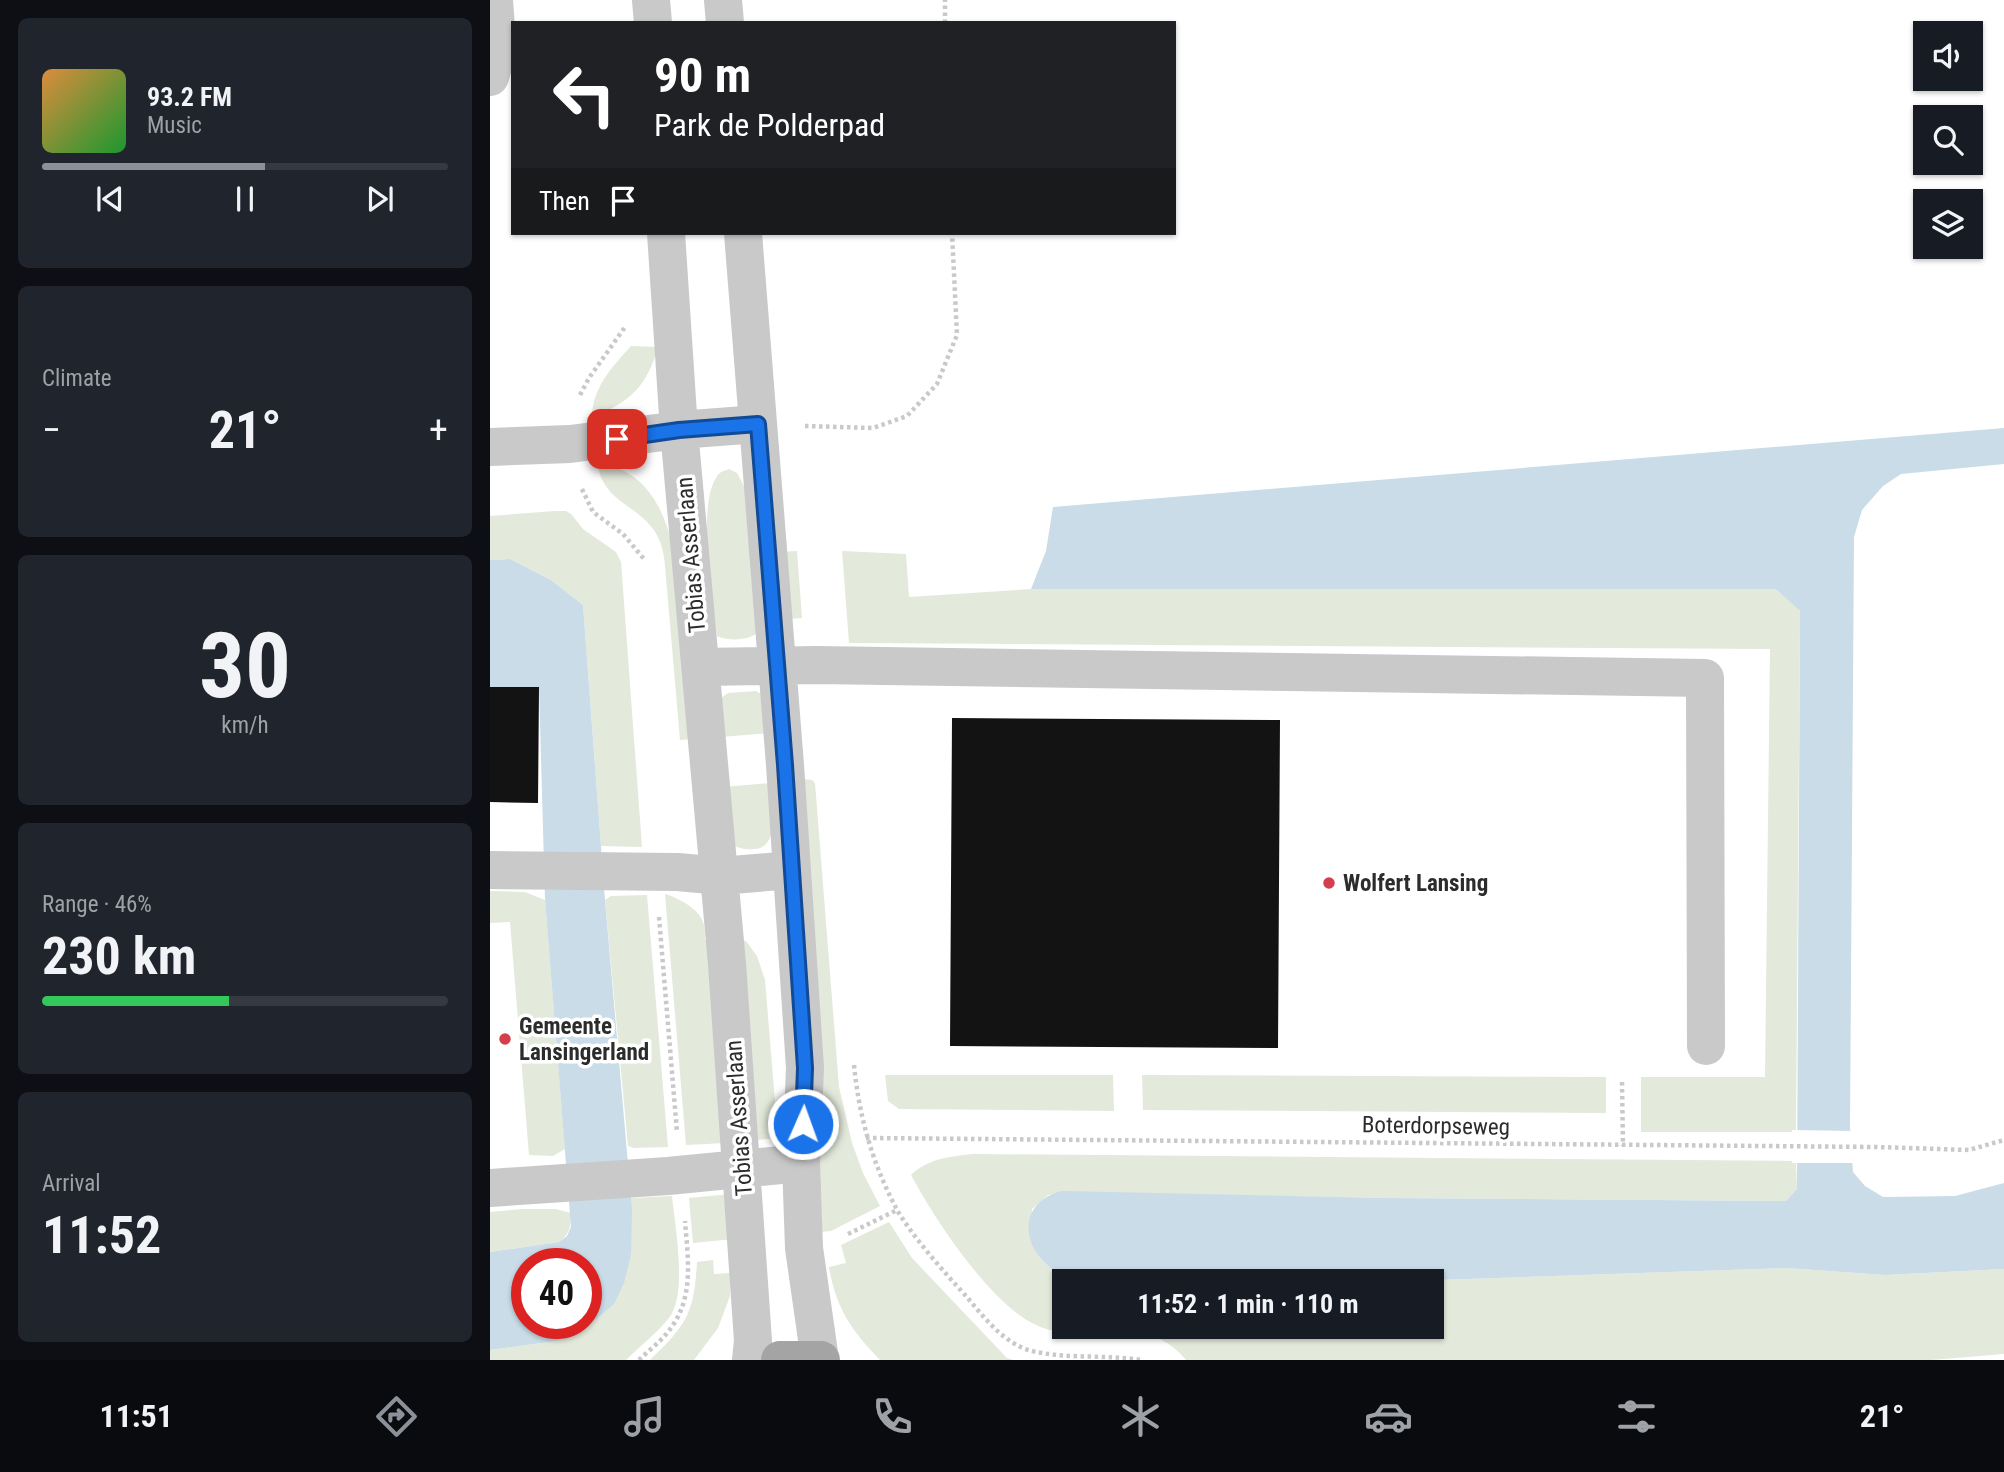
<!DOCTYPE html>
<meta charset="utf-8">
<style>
body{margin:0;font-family:"Roboto Condensed",sans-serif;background:#20242c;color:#f1f3f6;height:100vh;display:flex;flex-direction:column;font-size:26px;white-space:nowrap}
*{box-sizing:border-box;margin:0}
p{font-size:23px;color:#9ea1a6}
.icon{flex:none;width:38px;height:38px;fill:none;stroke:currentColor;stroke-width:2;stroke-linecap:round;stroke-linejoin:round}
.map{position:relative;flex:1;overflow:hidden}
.sheet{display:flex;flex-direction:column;gap:18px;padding:18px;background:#0d0f14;width:490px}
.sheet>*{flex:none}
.banner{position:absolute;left:21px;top:21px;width:665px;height:214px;border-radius:0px;box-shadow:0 2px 5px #0004;background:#202124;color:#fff;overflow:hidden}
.controls{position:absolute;left:1423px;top:21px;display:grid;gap:14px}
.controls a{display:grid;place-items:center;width:70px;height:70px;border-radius:0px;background:#171b24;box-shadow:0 2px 5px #0004;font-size:35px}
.speed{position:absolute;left:21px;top:1248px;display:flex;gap:14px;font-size:35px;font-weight:700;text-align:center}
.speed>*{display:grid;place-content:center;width:91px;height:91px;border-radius:50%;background:#171b24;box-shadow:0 2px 5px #0004;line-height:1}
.speed .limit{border:10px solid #d22;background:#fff;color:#111}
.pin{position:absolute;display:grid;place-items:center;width:60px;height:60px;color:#fff;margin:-30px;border-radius:14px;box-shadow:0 4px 10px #0006}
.me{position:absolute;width:77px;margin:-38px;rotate:2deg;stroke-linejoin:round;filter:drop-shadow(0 0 5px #0008)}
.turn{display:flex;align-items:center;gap:24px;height:147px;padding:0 28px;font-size:32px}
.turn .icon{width:91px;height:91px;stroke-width:2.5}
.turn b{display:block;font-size:49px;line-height:60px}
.then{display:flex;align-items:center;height:66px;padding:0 28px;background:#0003;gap:14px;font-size:26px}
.big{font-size:52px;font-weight:700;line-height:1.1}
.sheet .card{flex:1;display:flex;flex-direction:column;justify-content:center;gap:10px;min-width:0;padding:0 24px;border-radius:10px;background:#20242c}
.sheet .dial{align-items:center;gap:0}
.dial b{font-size:91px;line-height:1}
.song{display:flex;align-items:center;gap:21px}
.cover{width:84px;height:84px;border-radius:10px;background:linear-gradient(135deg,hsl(30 70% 55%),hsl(130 70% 35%))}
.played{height:7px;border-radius:4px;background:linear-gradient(90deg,#8c9099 55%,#363941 55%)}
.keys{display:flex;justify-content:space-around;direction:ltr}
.heat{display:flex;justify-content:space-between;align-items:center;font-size:38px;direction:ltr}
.charge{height:10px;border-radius:5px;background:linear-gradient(90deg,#34c759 46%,#363941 0)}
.trip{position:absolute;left:562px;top:1269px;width:392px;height:70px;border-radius:0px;background:#171b24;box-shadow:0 2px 5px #0004;font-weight:700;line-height:70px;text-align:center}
.tab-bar{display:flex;height:112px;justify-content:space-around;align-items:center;background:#090b0e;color:#9ea1a6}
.tab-bar .icon{width:49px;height:49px}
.tab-bar .active{color:#8c9099}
.tab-bar b{font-size:32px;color:#f1f3f6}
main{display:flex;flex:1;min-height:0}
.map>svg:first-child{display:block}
.green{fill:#e3e9db}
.water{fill:#c9dce7;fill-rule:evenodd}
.pier{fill:#fff}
.building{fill:#131313}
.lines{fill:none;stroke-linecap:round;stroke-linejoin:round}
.path{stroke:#c9c9c9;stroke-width:4.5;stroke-dasharray:3.5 3.5;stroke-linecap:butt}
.minor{stroke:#c9c9c9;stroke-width:38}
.major{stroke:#a4a4a4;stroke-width:38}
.route-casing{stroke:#114b97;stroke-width:18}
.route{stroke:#1a73e8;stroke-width:12}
.poi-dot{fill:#d33f4d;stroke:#fff;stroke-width:2.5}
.labels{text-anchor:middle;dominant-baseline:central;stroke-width:7;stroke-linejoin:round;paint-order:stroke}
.street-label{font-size:23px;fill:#2c2c2c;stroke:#fff}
.poi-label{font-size:23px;font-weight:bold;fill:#2c2c2c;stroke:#fff;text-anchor:start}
</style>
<main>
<section class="sheet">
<div class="card">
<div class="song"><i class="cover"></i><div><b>93.2 FM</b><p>Music</p></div></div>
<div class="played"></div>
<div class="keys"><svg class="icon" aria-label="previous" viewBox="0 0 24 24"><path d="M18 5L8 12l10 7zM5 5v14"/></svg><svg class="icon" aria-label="pause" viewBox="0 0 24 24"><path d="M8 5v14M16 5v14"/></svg><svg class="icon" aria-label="next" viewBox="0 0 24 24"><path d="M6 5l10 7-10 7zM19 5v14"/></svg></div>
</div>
<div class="card"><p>Climate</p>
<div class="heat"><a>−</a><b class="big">21°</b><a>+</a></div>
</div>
<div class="card dial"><b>30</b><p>km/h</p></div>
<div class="card"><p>Range · 46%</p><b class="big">230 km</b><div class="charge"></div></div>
<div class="card"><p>Arrival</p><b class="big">11:52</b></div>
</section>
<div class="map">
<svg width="1514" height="1360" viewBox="0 0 1514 1360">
<rect width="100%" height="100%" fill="#fff"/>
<path class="green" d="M 141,346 L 168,347 C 158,384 139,405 102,416 C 103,387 122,367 141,346 Z
M 107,462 C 153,470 171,502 182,543 L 204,739 L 190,740 L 175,566 C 174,553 171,539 163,529 C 143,502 113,502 107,462 Z
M 239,469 L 247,473 L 255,488 L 267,633 C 257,641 238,641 227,636 C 223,599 207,508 226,478 C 229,472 233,471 239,469 Z
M 65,511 L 76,511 L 81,514 L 93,529 L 126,552 L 131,562 L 152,847 L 111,846 L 93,605 L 61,580 L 20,559 L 0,560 L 0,516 Z
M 307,551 L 312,618 L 298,619 L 292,552 Z
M 352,551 L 416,554 L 419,597 L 542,589 L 1286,588 L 1310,611 L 1306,1132 L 1151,1132 L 1151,1077 L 1275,1077 L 1280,649 L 359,643 Z
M 266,691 L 271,694 L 279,733 L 230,737 L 231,698 L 238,693 Z
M 312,779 L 322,780 L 325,783 L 349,1087 L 362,1143 L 373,1173 L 390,1206 L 341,1231 L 330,1232 Z
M 281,783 C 282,801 292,846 265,849 C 257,850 250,849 243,845 L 234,787 Z
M 0,891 L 35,892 L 55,900 L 75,1149 L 63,1156 L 39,1155 L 20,922 L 0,923 Z
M 175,894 C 188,898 208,908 213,922 C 215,926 215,935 215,940 L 220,940 L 236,1143 L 196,1145 Z
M 157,895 L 178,1147 L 144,1148 L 138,1146 L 115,900 L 121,896 Z
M 252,940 L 256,941 L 267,956 L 275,980 L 288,1138 L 266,1140 Z
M 395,1075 L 623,1075 L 624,1111 L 409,1109 L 398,1101 Z
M 652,1075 L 1116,1077 L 1116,1113 L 653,1110 Z
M 483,1154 L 1306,1161 L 1307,1189 L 1296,1201 L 896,1198 L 572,1192 L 558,1195 L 542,1209 C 543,1221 541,1238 545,1249 C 554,1273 586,1278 607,1281 L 574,1281 L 574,1326 L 942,1326 L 942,1281 L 919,1281 L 1296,1268 L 1395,1275 L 1514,1269 L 1514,1354 L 1441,1360 L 696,1360 C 654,1308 597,1349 546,1325 C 501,1305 444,1218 421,1175 C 439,1158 459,1157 483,1154 Z
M 241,1194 L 244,1239 L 203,1243 L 199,1198 Z
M 182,1196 C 185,1227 198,1293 179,1318 C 167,1333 150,1346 136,1360 L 0,1360 L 0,1350 L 67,1341 L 97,1327 L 141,1254 L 141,1198 Z
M 32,1209 L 66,1209 L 81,1213 C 81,1226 80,1234 69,1242 L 0,1252 L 0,1212 Z
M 399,1222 L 422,1258 L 517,1358 L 523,1360 L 390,1360 C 361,1330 346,1308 339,1267 L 356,1263 L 351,1245 Z
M 223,1260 L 224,1274 L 240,1273 L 240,1296 L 228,1328 L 204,1360 L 160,1360 C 197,1324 204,1314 207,1262 Z"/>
<path class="water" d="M 1514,428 L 1514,464 L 1411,474 L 1393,486 L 1372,510 L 1364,537 L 1360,1127 L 1363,1172 L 1375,1186 L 1393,1197 L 1465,1196 L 1514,1183 L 1514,1269 L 1395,1275 L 1296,1268 L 919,1281 L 607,1281 C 595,1279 580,1278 569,1273 C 531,1253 525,1202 572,1191 L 896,1198 L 1296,1201 L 1307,1189 L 1310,611 L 1286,589 L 541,589 L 556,551 L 563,507 Z
M 20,559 L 61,580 L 93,605 L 115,900 L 142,1210 L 141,1254 L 134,1283 L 124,1304 L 97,1327 L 67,1341 L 0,1350 L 0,1252 L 69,1242 L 77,1236 L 81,1227 L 55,900 L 49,687 L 0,687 L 0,560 ZM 37,1264 L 96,1264 L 96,1323 L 37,1323 Z"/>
<path class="pier" d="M 1302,1130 L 1364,1131 L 1366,1163 L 1302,1163 Z"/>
<path class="building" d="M 0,687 L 49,687 L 48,803 L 0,802 Z
M 462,718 L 790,720 L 788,1048 L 460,1046 Z"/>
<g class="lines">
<path class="path" d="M 455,23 L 455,0
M 90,395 L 99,378 L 135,327
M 315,426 L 383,428 L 417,416 L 447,384 L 467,335 L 462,233
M 92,489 L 103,512 L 133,534 L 154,559
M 169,917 L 187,1132
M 364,1065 C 369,1116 382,1162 406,1208 C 421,1235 454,1272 476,1296 C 493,1316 509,1338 535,1349 C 570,1360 614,1354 651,1360
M 1132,1082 L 1133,1146
M 376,1138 L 1387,1147 L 1479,1150 L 1514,1140
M 358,1234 L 407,1210
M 149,1360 C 158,1351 169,1343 177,1333 C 205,1300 198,1260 195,1221"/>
<path class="minor" d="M 161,0 L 163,23
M 233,0 L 235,23
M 0,77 C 9,49 6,29 4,0
M 176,233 L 189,430 L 237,964 L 263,1341 L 261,1360
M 253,233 L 295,765 L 315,1068 L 311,1163 L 314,1248 L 330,1360
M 0,447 L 80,444 L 189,430 L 268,424
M 211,667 L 327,665 L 1215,678 L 1216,1046
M 0,870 L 188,872 L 230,876 L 302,870
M 0,1188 L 178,1176 L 311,1163"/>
<path class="major" d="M 290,1360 L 331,1360"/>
</g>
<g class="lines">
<g class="route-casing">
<path id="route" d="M 127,439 L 189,430 L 268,424 L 295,765 L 315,1068 L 313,1124"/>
</g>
<use href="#route" class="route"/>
</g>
<g class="poi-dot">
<circle cx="839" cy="883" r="7"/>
<circle cx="15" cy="1039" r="7"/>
</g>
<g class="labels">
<g class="street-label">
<text transform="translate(201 555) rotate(-95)">Tobias Asserlaan</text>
<text transform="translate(249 1118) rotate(-94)">Tobias Asserlaan</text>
<text transform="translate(946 1126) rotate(1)">Boterdorpseweg</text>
</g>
<g class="poi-label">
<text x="853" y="883">Wolfert Lansing</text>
<text x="29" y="1026">Gemeente<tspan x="29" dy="26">Lansingerland</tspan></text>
</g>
</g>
</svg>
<div class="controls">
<a><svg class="icon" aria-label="sound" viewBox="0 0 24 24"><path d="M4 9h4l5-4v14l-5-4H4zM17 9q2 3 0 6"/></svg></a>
<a><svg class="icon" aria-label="search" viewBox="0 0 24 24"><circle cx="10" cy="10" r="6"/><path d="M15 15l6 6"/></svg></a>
<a><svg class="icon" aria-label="layers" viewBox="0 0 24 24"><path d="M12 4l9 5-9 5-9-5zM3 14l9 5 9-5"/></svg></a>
</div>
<div class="speed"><div class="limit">40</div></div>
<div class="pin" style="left:127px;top:439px;background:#d93025"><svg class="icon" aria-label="arrive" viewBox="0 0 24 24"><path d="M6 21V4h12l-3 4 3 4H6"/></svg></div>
<svg class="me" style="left:313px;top:1124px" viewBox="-20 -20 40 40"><circle r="17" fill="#1a73e8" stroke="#fff" stroke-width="3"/><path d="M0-11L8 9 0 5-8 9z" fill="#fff"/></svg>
<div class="trip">11:52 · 1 min · 110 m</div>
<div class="banner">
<div class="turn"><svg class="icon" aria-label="left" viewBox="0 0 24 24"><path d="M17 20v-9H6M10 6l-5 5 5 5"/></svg><div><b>90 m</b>Park de Polderpad</div></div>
<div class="then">Then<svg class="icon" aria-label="arrive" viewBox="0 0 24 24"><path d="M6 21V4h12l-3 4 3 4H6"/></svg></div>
</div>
</div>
</main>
<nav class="tab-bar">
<b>11:51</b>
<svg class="icon active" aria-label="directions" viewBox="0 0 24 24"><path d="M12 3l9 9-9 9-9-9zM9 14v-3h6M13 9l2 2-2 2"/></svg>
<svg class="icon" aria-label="music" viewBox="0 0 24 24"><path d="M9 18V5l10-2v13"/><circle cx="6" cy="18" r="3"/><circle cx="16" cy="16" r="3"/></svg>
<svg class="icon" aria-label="phone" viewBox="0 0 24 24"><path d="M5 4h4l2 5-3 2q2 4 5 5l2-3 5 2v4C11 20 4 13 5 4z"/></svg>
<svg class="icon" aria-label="climate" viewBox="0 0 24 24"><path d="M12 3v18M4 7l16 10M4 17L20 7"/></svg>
<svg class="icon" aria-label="car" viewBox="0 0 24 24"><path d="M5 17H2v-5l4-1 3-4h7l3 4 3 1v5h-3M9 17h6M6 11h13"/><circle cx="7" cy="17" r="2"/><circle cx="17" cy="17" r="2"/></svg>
<svg class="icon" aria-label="filters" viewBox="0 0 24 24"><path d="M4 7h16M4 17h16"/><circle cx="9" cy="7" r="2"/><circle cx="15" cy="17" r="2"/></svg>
<b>21°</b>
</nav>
